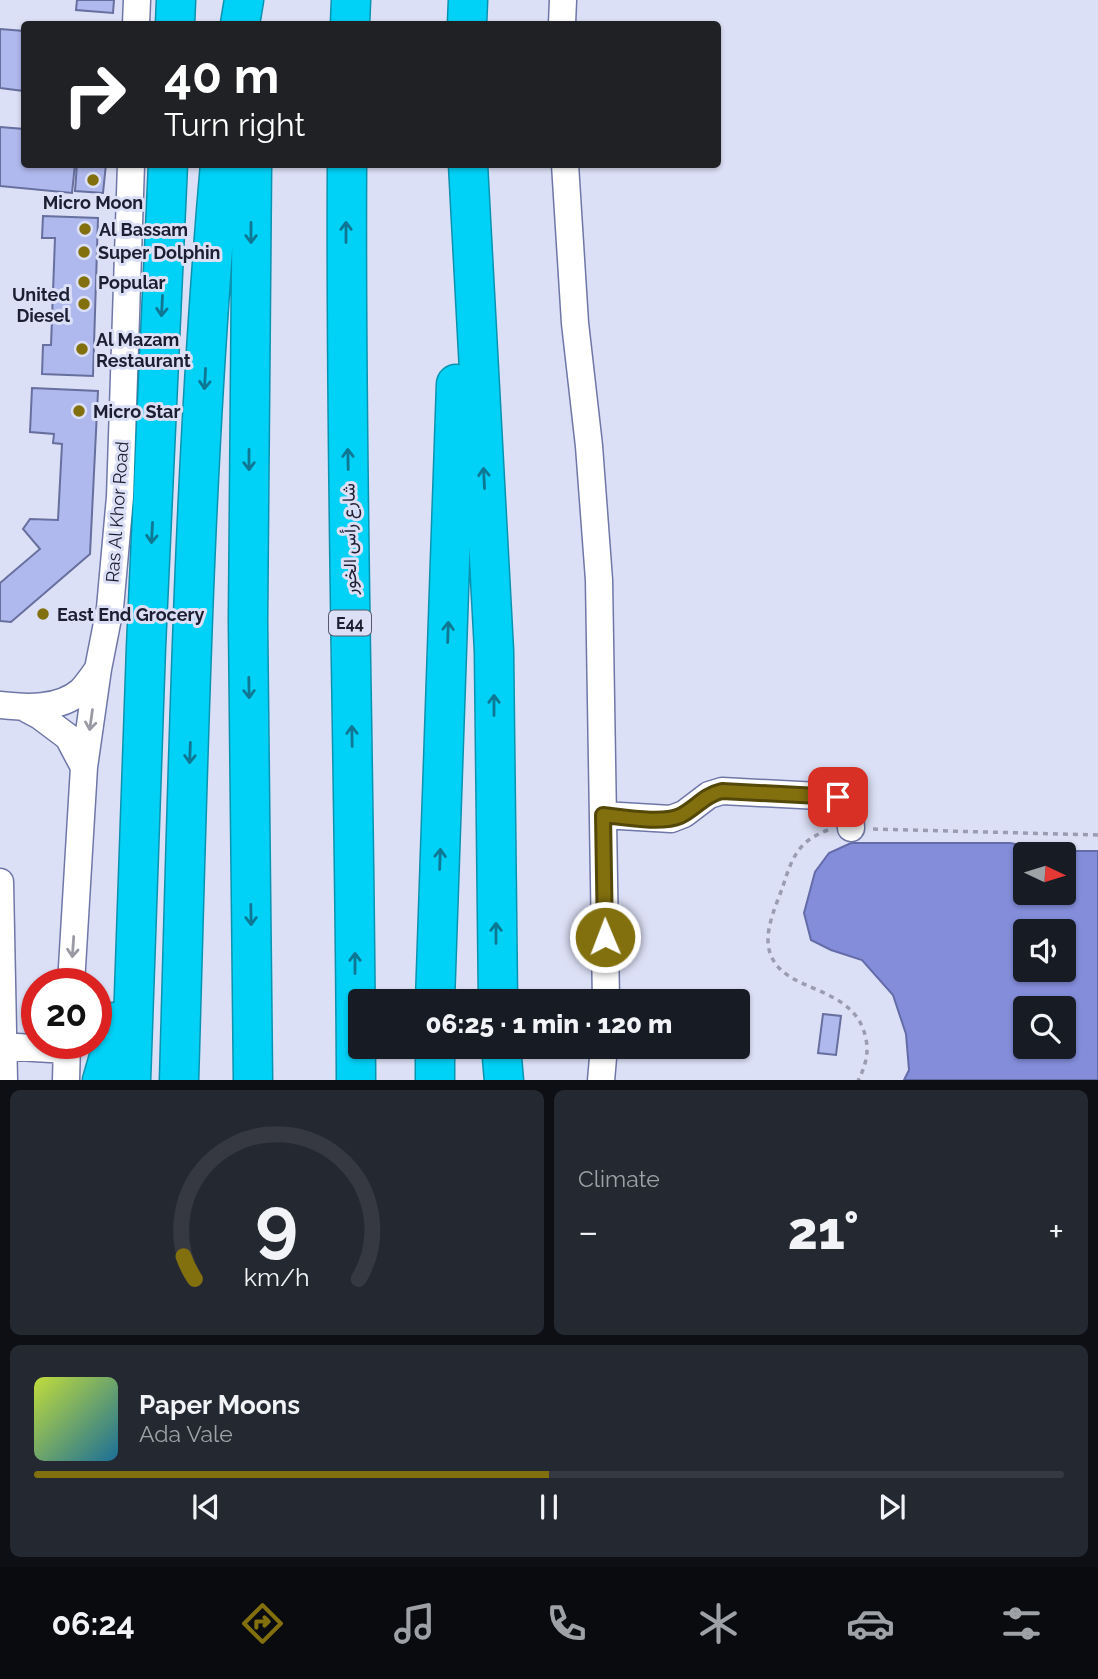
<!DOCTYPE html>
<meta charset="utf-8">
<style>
body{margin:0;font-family:Raleway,Vazirmatn,sans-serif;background:#242831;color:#f1f3f6;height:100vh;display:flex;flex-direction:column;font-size:26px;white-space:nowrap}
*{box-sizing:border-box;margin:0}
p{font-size:23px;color:#9ea1a6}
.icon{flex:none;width:38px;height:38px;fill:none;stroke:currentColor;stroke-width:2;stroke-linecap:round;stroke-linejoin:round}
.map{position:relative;height:1080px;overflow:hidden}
.details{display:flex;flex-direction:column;gap:10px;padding:10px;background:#0d0f14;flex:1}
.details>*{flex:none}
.guide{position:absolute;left:21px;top:21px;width:700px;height:147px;border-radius:7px;box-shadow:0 2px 5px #0004;background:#202124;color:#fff;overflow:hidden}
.needle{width:46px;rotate:94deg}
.fabs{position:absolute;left:1013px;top:842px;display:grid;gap:14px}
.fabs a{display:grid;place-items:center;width:63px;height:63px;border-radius:7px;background:#171b24;box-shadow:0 2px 5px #0004;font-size:35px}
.speed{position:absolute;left:21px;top:968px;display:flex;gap:14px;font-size:35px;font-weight:700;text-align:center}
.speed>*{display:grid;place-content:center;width:91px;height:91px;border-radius:50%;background:#171b24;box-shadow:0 2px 5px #0004;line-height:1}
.speed .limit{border:10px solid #d22;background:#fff;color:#111}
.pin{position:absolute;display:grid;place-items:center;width:60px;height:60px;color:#fff;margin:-30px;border-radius:14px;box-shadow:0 4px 10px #0006}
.me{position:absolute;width:77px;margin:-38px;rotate:359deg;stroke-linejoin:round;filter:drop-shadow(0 0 5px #0008)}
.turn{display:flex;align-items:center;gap:24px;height:147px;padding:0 28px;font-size:32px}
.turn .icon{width:91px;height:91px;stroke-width:2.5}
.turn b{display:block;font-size:49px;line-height:60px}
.big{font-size:52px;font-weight:800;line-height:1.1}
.details .tile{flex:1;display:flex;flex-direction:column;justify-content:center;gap:10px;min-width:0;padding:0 24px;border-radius:10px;background:#242831}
.details .dial{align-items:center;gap:0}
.dial svg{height:182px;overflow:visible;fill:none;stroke:#363941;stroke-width:7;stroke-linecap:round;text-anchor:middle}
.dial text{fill:#f1f3f6;stroke:none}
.song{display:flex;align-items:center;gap:21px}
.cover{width:84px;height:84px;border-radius:10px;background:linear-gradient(135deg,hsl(70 70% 55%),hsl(200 70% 35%))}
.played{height:7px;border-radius:4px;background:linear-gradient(90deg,#826f0e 50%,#363941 50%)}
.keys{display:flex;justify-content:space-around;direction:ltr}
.heat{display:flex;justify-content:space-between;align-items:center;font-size:38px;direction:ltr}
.details .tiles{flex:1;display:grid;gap:10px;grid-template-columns:1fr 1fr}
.tile:last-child{grid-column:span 2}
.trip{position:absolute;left:348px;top:989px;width:402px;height:70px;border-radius:7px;background:#171b24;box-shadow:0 2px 5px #0004;font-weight:800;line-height:70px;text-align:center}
.tab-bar{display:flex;height:112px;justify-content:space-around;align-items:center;background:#090b0e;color:#9ea1a6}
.tab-bar .icon{width:49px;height:49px}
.tab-bar .active{color:#826f0e}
.tab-bar b{font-size:32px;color:#f1f3f6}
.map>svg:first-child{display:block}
.water{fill:#838dda;stroke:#646ca8;stroke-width:2;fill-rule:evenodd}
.building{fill:#b0b9ed;stroke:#676f9e;stroke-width:2}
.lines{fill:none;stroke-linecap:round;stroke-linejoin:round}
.minor-casing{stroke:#6f77a7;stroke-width:29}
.highway-casing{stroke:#0a93b1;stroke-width:41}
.path{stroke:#9a9db2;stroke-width:3.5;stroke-dasharray:5 5;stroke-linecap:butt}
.minor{stroke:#fff;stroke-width:26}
.highway{stroke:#00d1f6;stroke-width:38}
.oneway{stroke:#0e7894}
.oneway2{stroke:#999aa3}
.route-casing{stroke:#544809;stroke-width:18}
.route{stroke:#826f0e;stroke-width:12}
.poi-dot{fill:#826f0e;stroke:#dce0f6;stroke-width:2.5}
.labels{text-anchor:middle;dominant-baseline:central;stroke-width:6;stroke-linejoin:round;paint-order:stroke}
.shield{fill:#dce0f6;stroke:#56596d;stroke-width:2}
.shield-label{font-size:16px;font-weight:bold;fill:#1c1f32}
.poi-label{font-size:18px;font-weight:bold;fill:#1c1f32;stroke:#dce0f6;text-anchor:start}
.street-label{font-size:18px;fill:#1c1f32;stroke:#dce0f6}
</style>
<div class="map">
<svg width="1098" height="1081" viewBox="0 0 1098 1081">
<rect width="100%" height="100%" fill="#dce0f6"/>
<path class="water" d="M 851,843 L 1010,843 L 1051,851 L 1098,851 L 1098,1080 L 904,1080 L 909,1070 L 906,1034 L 893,995 L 862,960 L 831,950 L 811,940 L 804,913 L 815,872 L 829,853 ZM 1026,854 L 1064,854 L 1064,892 L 1026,892 ZM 1026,931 L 1064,931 L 1064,970 L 1026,970 ZM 1026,1008 L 1064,1008 L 1064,1046 L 1026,1046 Z"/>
<path class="building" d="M 77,0 L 114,0 L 113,13 L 76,10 Z
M 0,29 L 24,31 L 24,91 L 0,88 Z
M 0,127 L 24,129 L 24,164 L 75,164 L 72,193 L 0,186 Z
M 77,164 L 106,164 L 103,193 L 75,191 Z
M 43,216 L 98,218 L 93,376 L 42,374 L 43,345 L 51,345 L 55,238 L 42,238 Z
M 32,388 L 98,391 L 90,554 L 11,622 L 0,621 L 0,583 L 40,549 L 23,529 L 30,519 L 58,520 L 62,444 L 53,443 L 54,434 L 30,432 Z
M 823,1014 L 841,1016 L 836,1055 L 818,1053 Z"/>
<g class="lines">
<g class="minor-casing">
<path id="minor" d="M 136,24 L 137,0
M 562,24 L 563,0
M 565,164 L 575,323 L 589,446 L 599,580 L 606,1001
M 0,705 C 26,708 59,710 81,691 C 87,685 93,676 98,669
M 25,708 L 40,716 L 68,737 L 84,767
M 603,815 L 671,819 L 684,814 L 709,795 L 722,791 L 838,797 C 852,803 850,815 851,828
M 0,882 L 4,1081
M 71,984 L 84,767 L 98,669 L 110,608 L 120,497 L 131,164
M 0,1046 L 67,1050
M 66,1081 L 67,1043
M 601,1081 L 604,1046"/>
</g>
<g class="highway-casing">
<path id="highway" d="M 175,24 L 176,0
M 240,24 L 244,0
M 350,24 L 351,0
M 467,24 L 468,0
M 252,164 L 248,621 L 253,1081
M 347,164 C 345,470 355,775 356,1081
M 468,164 L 494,651 L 498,1001
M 435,1001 L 456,384
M 501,1046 L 504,1081
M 102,1081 L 110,1053 L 113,1022
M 131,1081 L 146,647 L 168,164
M 179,1081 C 188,775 193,469 220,164
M 435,1081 L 435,1046"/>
</g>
<path class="path" d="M 873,829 L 1098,835
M 828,830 C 798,841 792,858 783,886 C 776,906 763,932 770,953 C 784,995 855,983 866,1039 C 869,1054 865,1067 858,1081"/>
<use href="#minor" class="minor"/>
<use href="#highway" class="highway"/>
</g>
<defs><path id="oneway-shaft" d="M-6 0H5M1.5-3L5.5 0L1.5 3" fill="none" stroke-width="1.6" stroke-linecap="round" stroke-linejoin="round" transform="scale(1.75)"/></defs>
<g class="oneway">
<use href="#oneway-shaft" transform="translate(346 232) rotate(-90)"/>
<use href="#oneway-shaft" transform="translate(251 233) rotate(90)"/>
<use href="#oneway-shaft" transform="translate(162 306) rotate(93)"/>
<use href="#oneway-shaft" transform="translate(205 379) rotate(93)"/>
<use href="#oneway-shaft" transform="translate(348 459) rotate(-91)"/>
<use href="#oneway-shaft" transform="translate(249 460) rotate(90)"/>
<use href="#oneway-shaft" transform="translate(484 478) rotate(-93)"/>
<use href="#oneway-shaft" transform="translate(152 533) rotate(93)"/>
<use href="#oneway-shaft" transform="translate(448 632) rotate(-88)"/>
<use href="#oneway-shaft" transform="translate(249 688) rotate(89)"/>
<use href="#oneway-shaft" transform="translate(494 705) rotate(-90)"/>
<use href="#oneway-shaft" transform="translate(352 736) rotate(-91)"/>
<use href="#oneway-shaft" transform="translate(190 753) rotate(92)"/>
<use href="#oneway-shaft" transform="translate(440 859) rotate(-88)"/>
<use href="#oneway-shaft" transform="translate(251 915) rotate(89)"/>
<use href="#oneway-shaft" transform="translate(496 933) rotate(-90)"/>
<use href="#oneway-shaft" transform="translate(355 963) rotate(-90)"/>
</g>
<g class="oneway2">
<use href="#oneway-shaft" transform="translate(91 720) rotate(98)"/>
<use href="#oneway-shaft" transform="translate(73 947) rotate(94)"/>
</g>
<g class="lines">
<g class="route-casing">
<path id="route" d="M 605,937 L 603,815 C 623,817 662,824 680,816 C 695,809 704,795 722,791 L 838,797"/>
</g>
<use href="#route" class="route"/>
</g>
<g class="poi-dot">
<circle cx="93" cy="180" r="7"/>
<circle cx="85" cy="229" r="7"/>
<circle cx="84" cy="252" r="7"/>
<circle cx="84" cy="282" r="7"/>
<circle cx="84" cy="304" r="7"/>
<circle cx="82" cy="349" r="7"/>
<circle cx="79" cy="411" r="7"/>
<circle cx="43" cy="614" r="7"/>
</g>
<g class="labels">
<rect class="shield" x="329" y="610.5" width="42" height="25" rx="5"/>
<g class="shield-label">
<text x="350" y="623">E44</text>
</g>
<g class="poi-label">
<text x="93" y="202" text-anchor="middle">Micro Moon</text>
<text x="99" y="229">Al Bassam</text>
<text x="98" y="252">Super Dolphin</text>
<text x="98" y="282">Popular</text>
<text x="70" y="294" text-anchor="end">United<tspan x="70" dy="21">Diesel</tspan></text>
<text x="96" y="339">Al Mazam<tspan x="96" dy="21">Restaurant</tspan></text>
<text x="93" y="411">Micro Star</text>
<text x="57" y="614">East End Grocery</text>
</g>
<g class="street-label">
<text transform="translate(117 512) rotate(-86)">Ras Al Khor Road</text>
<text transform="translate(349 539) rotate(-91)">شارع رأس الخور</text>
</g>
</g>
</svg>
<div class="fabs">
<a><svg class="needle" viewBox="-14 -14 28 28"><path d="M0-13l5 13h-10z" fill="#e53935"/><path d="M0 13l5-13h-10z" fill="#9ea1a6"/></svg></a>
<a><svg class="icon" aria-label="sound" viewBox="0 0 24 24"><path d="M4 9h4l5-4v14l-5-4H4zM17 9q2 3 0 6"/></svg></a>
<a><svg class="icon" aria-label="search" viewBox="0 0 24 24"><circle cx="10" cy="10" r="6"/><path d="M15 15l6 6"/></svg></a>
</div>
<div class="speed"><div class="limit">20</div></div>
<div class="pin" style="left:838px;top:797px;background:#d93025"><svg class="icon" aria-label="arrive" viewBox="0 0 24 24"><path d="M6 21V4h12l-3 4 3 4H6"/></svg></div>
<svg class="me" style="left:605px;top:937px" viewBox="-20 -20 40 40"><circle r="17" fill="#826f0e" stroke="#fff" stroke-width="3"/><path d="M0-11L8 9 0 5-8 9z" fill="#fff"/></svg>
<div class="trip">06:25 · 1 min · 120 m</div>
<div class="guide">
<div class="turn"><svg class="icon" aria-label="right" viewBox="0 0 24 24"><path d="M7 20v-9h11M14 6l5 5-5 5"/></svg><div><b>40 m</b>Turn right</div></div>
</div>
</div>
<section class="details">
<div class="tiles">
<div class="tile dial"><svg viewBox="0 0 100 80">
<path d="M14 69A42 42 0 1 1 86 69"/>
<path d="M14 69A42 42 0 0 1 9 59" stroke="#826f0e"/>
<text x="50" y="56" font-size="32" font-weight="700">9</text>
<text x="50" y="72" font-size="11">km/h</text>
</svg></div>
<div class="tile"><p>Climate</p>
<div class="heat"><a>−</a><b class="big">21°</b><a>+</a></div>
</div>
<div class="tile">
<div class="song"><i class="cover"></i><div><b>Paper Moons</b><p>Ada Vale</p></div></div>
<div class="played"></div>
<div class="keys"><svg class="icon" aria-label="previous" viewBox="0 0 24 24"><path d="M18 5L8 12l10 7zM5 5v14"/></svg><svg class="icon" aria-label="pause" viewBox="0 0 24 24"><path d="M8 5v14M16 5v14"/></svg><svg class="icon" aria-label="next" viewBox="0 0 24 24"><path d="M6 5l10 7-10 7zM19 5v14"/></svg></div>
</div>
</div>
</section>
<nav class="tab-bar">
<b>06:24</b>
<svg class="icon active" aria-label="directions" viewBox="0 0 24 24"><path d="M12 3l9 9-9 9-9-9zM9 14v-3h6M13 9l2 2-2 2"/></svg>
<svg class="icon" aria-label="music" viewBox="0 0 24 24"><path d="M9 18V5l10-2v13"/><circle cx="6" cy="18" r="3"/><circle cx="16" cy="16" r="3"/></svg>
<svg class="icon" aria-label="phone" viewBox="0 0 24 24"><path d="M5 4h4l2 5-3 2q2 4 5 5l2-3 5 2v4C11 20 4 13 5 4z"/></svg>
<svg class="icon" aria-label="climate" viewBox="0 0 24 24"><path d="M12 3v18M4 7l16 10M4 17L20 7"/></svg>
<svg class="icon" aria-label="car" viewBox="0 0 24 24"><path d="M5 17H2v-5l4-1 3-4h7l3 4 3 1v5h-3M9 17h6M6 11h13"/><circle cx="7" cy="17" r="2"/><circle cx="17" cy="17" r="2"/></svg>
<svg class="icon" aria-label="filters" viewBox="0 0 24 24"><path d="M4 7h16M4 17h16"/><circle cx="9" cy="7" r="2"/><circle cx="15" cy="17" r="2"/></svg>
</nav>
